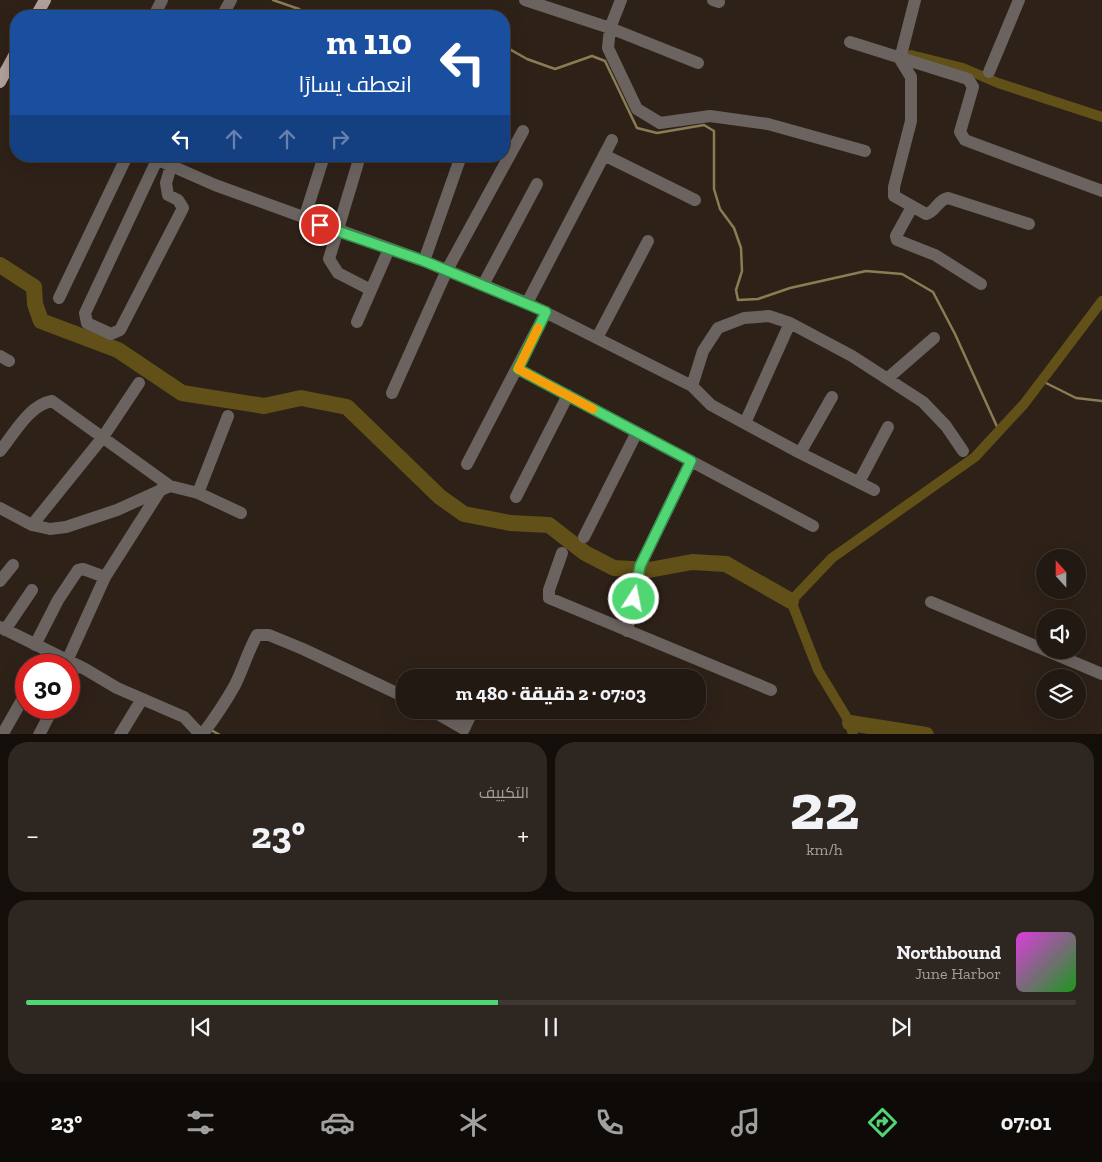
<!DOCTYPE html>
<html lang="ar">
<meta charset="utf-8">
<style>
body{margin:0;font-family:"Zilla Slab",Cairo,serif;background:#2e2620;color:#f1f3f6;direction:rtl;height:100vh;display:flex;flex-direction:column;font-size:19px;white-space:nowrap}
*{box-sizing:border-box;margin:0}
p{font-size:16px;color:#a2a09f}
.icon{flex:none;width:28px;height:28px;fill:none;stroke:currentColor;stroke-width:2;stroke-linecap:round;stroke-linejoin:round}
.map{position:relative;height:734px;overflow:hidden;direction:ltr}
.drawer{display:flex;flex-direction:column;gap:8px;padding:8px;background:#130e0a;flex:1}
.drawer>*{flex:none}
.hud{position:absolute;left:10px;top:10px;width:500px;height:152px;border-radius:20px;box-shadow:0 5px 20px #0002,0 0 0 1px #3f3832;direction:rtl;background:#1a4fa0;color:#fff;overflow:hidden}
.needle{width:32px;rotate:339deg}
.tools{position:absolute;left:1036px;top:549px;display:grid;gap:10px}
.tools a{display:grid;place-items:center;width:50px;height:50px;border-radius:50%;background:#221912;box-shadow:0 5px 20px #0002,0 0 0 1px #3f3832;font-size:25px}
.speed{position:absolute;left:15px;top:654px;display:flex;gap:10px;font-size:25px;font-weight:700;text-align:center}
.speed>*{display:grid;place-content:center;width:65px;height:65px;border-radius:50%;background:#221912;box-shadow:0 5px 20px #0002,0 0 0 1px #3f3832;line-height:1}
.speed .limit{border:8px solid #d22;background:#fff;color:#111}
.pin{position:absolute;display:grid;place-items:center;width:42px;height:42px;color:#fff;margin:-21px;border:2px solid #fff;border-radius:50%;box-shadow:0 1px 5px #0007}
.me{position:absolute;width:55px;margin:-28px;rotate:11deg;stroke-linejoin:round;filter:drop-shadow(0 0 4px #0008)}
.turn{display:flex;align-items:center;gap:18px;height:105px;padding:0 15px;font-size:22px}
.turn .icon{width:65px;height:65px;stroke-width:2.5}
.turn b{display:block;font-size:35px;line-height:42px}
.lanes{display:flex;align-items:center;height:48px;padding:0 15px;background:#0003;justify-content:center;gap:25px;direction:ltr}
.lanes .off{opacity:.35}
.big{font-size:38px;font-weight:800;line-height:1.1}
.drawer .tile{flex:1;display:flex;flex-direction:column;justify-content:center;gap:8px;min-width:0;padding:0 18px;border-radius:20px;background:#2e2620}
.drawer .dial{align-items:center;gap:0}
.dial b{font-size:65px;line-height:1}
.song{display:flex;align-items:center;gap:15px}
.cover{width:60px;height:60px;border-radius:8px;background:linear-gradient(135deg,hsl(300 70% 55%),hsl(120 70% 35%))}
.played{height:5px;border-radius:2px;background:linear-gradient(90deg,#51d674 45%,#3f3832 45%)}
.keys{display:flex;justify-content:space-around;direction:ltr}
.heat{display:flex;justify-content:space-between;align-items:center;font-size:28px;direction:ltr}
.drawer .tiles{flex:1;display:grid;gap:8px;grid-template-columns:1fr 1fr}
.tile:last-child{grid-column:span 2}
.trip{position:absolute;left:396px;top:669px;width:310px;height:50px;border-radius:20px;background:#221912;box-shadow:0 5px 20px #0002,0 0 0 1px #3f3832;font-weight:800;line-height:50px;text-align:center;direction:rtl}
.menu{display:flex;height:80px;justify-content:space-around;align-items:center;background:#0e0a07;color:#a2a09f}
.menu .icon{width:35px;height:35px}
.menu .selected{color:#51d674}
.menu b{font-size:22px;color:#f1f3f6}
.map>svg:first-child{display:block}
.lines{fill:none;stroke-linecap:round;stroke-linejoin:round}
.stream{stroke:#8b7d53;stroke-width:2.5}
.canal{stroke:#615118;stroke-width:10}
.river{stroke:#615118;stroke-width:16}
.minor{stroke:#6b6360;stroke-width:12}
.major{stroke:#b2a19c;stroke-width:12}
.route-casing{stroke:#358b4b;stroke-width:12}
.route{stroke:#51d674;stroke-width:9}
.slow{stroke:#f59e0b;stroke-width:9}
</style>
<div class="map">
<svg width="1102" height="735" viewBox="0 0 1102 735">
<rect width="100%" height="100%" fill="#2e2118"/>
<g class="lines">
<path class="stream" d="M 273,0 L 299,9 L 308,16
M 504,46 L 527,59 L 555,69 L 592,56 L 605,61 L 637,128 L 657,133 L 704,125 L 714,131 L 714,189 L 720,209 L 734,228 L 741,248 L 742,271 L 736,290 L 738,300 L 758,299 L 790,288 L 866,271 L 902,274 L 933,292 L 955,334 L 999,431
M 1042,381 L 1076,398 L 1102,401
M 211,730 L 220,735"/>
<path class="canal" d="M 911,55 L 963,68 L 998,83 L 1102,117
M 853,735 L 850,723 L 818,670 L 791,601 L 832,558 L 975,457 L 1024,404 L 1102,301"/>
<path class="river" d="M 0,265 L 34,287 L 35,304 L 41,321 L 118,350 L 182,393 L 264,406 L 301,398 L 347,407 L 440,497 L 464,514 L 510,523 L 549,525 L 585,553 L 614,568 L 649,570 L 692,562 L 726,564 L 791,601
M 850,723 L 926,735"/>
<path class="minor" d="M 525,0 L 610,28 L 698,63
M 621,0 L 610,28 L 608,48 L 637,109 L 660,123 L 710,116 L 768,124 L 865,151
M 713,0 L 719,2
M 915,0 L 900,59 L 911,77 L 911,121 L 894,187 L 894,196 L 926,214 C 936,212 937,200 948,198 L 1029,224
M 154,16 L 162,0
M 222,16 L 231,0
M 850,42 L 968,79 L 973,87 L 960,132 L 965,140 L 1102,191
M 6,70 L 16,76
M 989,72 L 1019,0
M 604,155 L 695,200
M 149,156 L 215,185 L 424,261 L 527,303 L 692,386 L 711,405 L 800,453 L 874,490
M 360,156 L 329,259 L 338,273 L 371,290
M 157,160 L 85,313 L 87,323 L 111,334 L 120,330 L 183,208 L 178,200 L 168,195 L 166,183 L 171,166
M 912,207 L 896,236 L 897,240 L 935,255 L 981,284
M 304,219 L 324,156
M 424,261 L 461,156
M 483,285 L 537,184
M 59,298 L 127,156
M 527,303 L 612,140
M 357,322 L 389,249
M 597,338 L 648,241
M 0,356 L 9,361
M 518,369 L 813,526
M 888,378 L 934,338
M 692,386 L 703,351 L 718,328 L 744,318 L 769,316 L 790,323 L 852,356 L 923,402 L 946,426 L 963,451
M 392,393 L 447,270 L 523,131
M 745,423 L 790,323
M 0,451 C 14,434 29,405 52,401 L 170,486
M 800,453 L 832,397
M 467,464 L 546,312
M 859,482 L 888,427
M 198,493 L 228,416
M 516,497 L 568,395
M 0,508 L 32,525 L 50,529 L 66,527 L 117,510 L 170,486 L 198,493 L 241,513
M 32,525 L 103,437 L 139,383
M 584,537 L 637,432
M 562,553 L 549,590 L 549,598 L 771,690
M 0,581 L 13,565
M 931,602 L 1102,674
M 0,627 L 85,669 L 117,688 L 184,717 L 201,735
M 5,630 L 32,590
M 627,631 L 640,566 L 691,461
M 35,645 L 58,600 L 78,570 L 83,569 L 105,577
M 67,661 L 105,577 L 161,489
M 42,665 L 50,652
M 488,678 L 488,676
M 69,679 L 76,666
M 431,710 L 464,729 L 473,710
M 2,735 L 26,693
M 39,735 L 53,708
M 120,735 L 142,699
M 202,735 C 214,719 225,703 235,685 C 243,669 248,651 257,635 L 269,635 L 303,649 L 405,697"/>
<path class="major" d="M 36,16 L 45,0
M 0,82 L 16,52"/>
</g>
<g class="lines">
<g class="route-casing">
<path id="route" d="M 320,225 L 424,261 L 546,312 L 518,369 L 691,461 L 640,566 L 634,599"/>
</g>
<use href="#route" class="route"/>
<path class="slow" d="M 538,328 L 518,369 L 593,409"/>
</g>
</svg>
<div class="tools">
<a><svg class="needle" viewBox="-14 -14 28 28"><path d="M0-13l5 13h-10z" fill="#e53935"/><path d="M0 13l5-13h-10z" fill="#a2a09f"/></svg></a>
<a><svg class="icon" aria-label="sound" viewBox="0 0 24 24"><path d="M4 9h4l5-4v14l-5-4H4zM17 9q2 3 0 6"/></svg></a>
<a><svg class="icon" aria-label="layers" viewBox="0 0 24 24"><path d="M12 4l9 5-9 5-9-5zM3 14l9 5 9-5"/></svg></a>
</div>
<div class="speed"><div class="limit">30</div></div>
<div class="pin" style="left:320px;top:225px;background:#d93025"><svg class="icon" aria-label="arrive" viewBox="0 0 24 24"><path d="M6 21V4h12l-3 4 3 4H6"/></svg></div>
<svg class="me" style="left:634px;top:599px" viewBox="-20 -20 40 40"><circle r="17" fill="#51d674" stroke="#fff" stroke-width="3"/><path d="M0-11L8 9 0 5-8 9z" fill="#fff"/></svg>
<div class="trip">07:03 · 2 دقيقة · 480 m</div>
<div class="hud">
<div class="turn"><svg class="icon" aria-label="left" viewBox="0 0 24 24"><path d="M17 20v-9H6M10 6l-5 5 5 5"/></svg><div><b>110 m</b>انعطف يسارًا</div></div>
<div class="lanes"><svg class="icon" aria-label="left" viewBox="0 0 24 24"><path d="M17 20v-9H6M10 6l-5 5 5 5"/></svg><svg class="icon off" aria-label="ahead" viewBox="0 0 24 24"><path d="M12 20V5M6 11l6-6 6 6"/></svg><svg class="icon off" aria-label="ahead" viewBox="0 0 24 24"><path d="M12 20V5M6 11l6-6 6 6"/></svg><svg class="icon off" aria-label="right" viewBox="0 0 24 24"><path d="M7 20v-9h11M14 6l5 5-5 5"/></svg></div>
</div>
</div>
<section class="drawer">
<div class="tiles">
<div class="tile dial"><b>22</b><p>km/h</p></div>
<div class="tile"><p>التكييف</p>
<div class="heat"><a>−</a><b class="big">23°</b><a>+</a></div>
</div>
<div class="tile">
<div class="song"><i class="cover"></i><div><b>Northbound</b><p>June Harbor</p></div></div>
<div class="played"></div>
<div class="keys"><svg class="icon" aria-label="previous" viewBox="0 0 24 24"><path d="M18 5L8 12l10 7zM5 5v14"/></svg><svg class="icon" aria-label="pause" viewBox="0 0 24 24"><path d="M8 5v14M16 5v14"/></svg><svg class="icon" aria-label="next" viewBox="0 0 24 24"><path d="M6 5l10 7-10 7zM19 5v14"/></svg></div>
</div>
</div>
</section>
<nav class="menu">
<b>07:01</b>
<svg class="icon selected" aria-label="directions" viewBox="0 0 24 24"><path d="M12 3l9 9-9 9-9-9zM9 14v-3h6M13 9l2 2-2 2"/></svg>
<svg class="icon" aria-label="music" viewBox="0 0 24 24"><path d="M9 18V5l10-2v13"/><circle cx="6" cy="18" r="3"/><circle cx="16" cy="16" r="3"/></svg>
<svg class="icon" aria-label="phone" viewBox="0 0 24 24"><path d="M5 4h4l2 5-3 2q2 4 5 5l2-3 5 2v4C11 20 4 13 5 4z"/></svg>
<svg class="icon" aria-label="climate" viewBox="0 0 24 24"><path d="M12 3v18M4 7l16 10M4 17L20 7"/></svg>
<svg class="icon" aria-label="car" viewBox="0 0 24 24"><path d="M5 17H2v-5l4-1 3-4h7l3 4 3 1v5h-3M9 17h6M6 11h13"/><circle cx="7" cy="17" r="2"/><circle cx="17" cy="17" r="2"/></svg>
<svg class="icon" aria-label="filters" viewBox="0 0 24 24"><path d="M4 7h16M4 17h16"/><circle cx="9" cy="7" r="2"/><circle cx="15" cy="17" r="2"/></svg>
<b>23°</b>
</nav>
